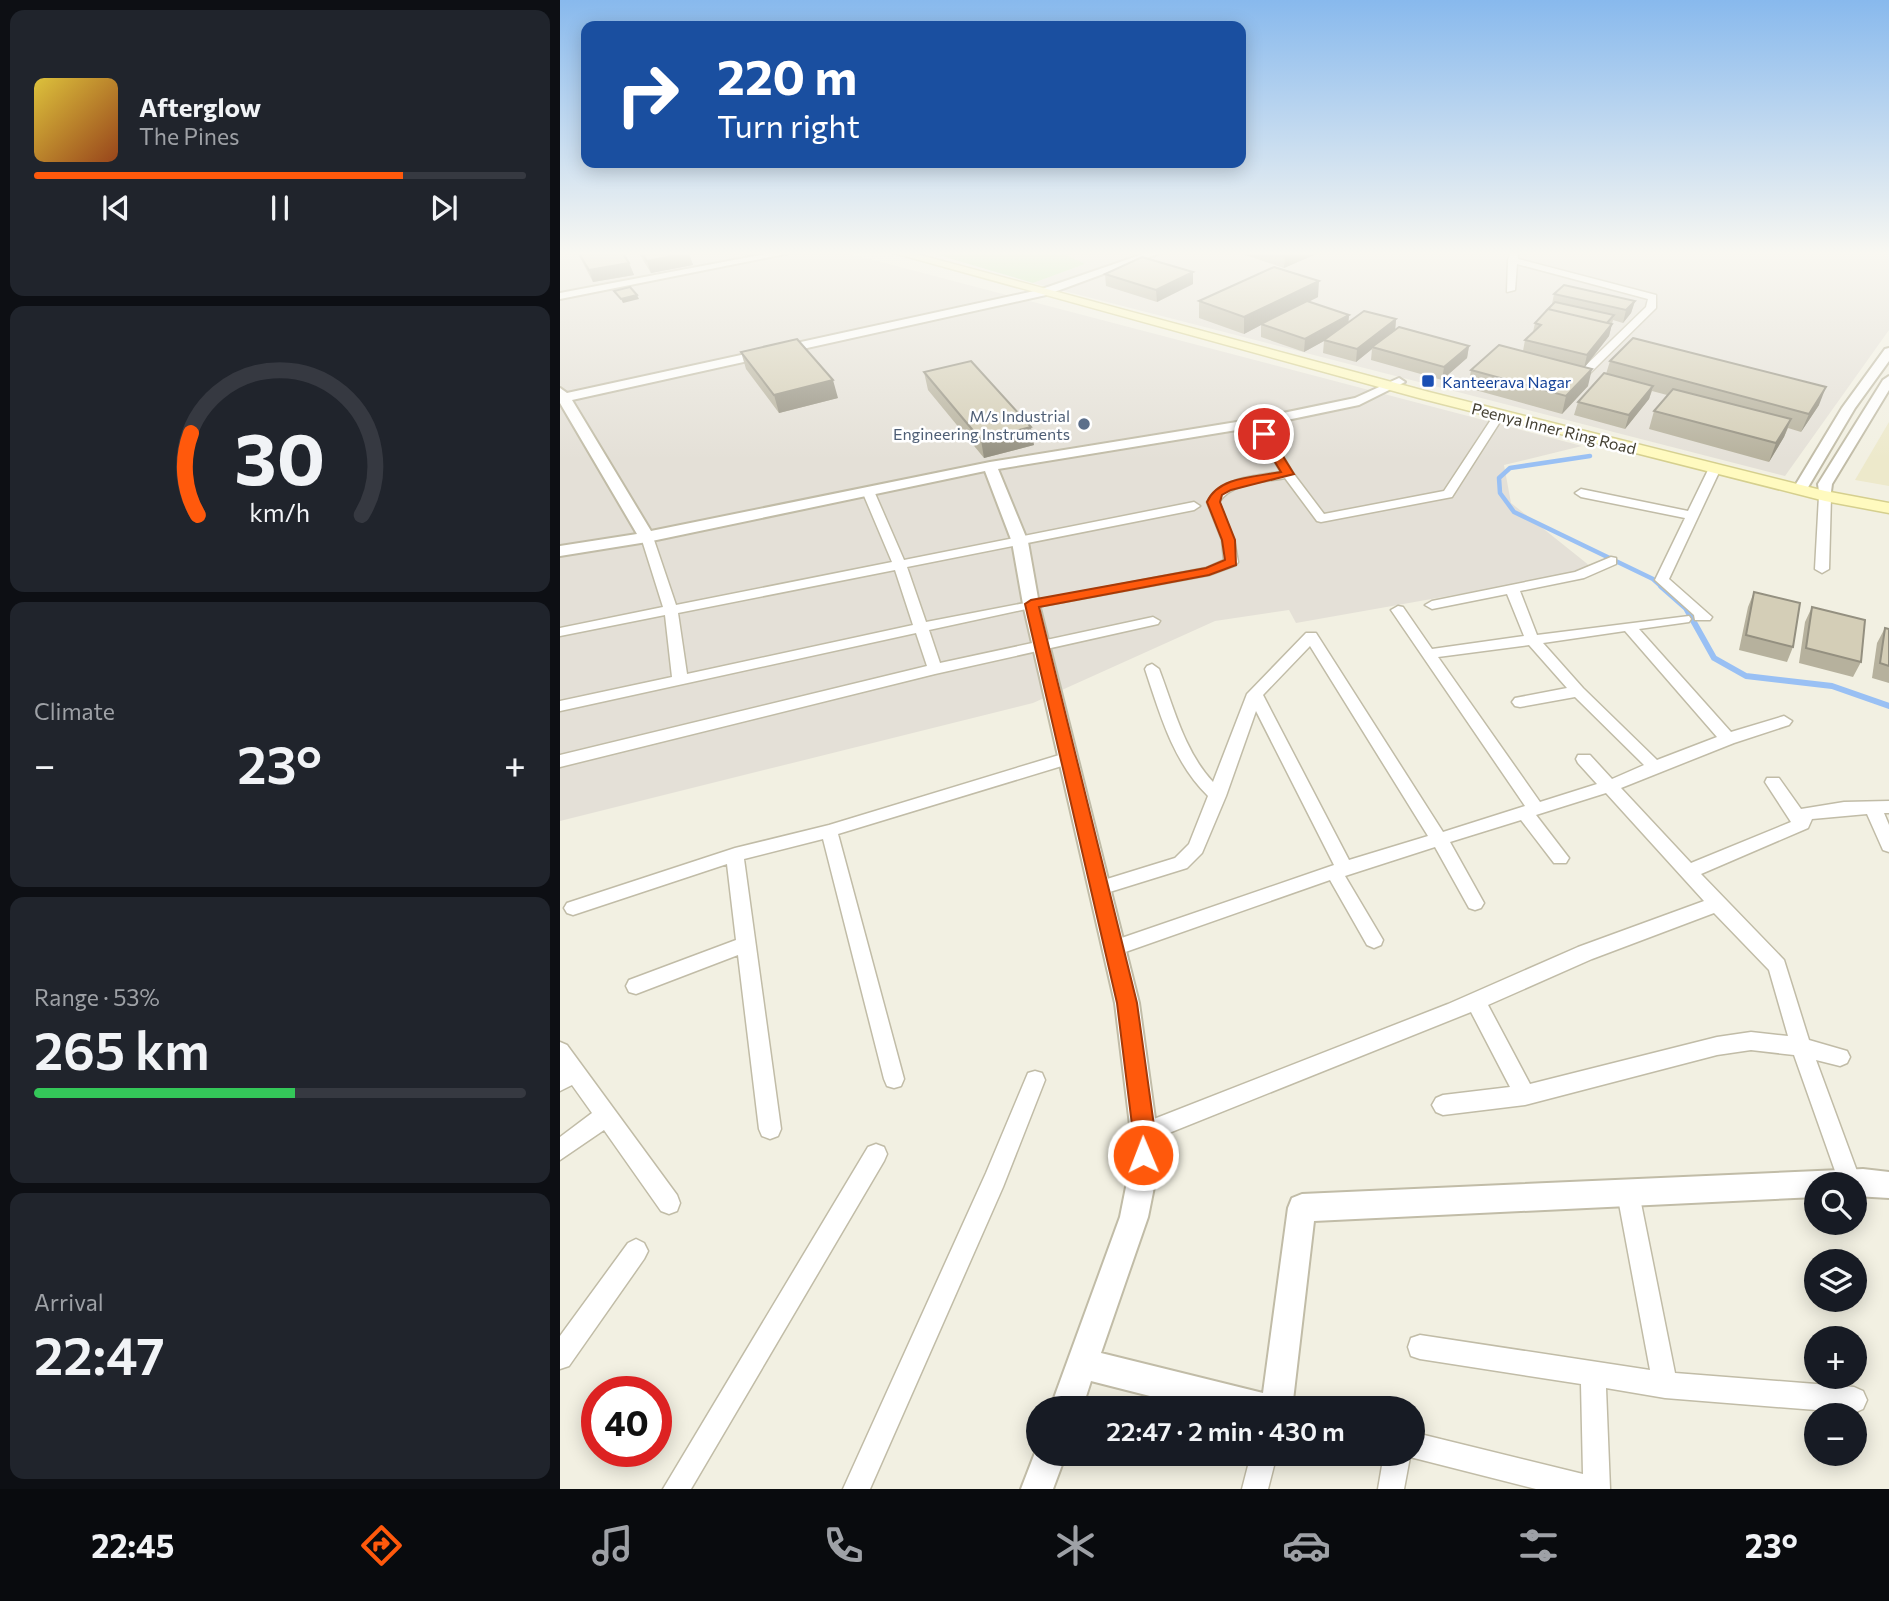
<!DOCTYPE html>
<meta charset="utf-8">
<style>
body{margin:0;font-family:Commissioner,sans-serif;background:#20242c;color:#f1f3f6;height:100vh;display:flex;flex-direction:column;font-size:26px;white-space:nowrap}
*{box-sizing:border-box;margin:0}
p{font-size:23px;color:#9ea1a6}
.icon{flex:none;width:38px;height:38px;fill:none;stroke:currentColor;stroke-width:2;stroke-linecap:round;stroke-linejoin:round}
.map{position:relative;flex:1;overflow:hidden}
.panel{display:flex;flex-direction:column;gap:10px;padding:10px;background:#0d0f14;width:560px}
.panel>*{flex:none}
.banner{position:absolute;left:21px;top:21px;width:665px;height:147px;border-radius:14px;box-shadow:0 4px 18px #0003;background:#1a4fa0;color:#fff;overflow:hidden}
.controls{position:absolute;left:1244px;top:1172px;display:grid;gap:14px}
.controls a{display:grid;place-items:center;width:63px;height:63px;border-radius:50%;background:#171b24;box-shadow:0 4px 18px #0003;font-size:35px}
.speed{position:absolute;left:21px;top:1376px;display:flex;gap:14px;font-size:35px;font-weight:700;text-align:center}
.speed>*{display:grid;place-content:center;width:91px;height:91px;border-radius:50%;background:#171b24;box-shadow:0 4px 18px #0003;line-height:1}
.speed .limit{border:10px solid #d22;background:#fff;color:#111}
.pin{position:absolute;display:grid;place-items:center;width:60px;height:60px;color:#fff;margin:-30px;border:4px solid #fff;border-radius:50%;box-shadow:0 2px 7px #0007}
.me{position:absolute;width:77px;margin:-38px;rotate:359deg;stroke-linejoin:round;filter:drop-shadow(0 0 5px #0008)}
.turn{display:flex;align-items:center;gap:24px;height:147px;padding:0 21px;font-size:32px}
.turn .icon{width:91px;height:91px;stroke-width:2.5}
.turn b{display:block;font-size:49px;line-height:60px}
.big{font-size:52px;font-weight:600;line-height:1.1}
.panel .tile{flex:1;display:flex;flex-direction:column;justify-content:center;gap:10px;min-width:0;padding:0 24px;border-radius:14px;background:#20242c}
.panel .dial{align-items:center;gap:0}
.dial svg{height:182px;overflow:visible;fill:none;stroke:#363941;stroke-width:7;stroke-linecap:round;text-anchor:middle}
.dial text{fill:#f1f3f6;stroke:none}
.song{display:flex;align-items:center;gap:21px}
.cover{width:84px;height:84px;border-radius:10px;background:linear-gradient(135deg,hsl(50 70% 55%),hsl(20 70% 35%))}
.played{height:7px;border-radius:4px;background:linear-gradient(90deg,#ff590c 75%,#363941 75%)}
.keys{display:flex;justify-content:space-around;direction:ltr}
.heat{display:flex;justify-content:space-between;align-items:center;font-size:38px;direction:ltr}
.charge{height:10px;border-radius:5px;background:linear-gradient(90deg,#34c759 53%,#363941 0)}
.trip{position:absolute;left:466px;top:1396px;width:399px;height:70px;border-radius:35px;background:#171b24;box-shadow:0 4px 18px #0003;font-weight:600;line-height:70px;text-align:center}
.tabs{display:flex;height:112px;justify-content:space-around;align-items:center;background:#090b0e;color:#9ea1a6}
.tabs .icon{width:49px;height:49px}
.tabs .selected{color:#ff590c}
.tabs b{font-size:32px;color:#f1f3f6}
main{display:flex;flex:1;min-height:0}
.map>svg:first-child{display:block}
.industrial{fill:#e4e0d7}
.education{fill:#ede9cb}
.green{fill:#c1eaa8}
.lines{fill:none;stroke-linecap:round;stroke-linejoin:round}
.stream-far1{stroke:#99c0f4;stroke-width:4.5}
.stream{stroke:#99c0f4;stroke-width:6}
.minor-casing{stroke:#c1bca7;stroke-width:3}
.tertiary-casing{stroke:#c1bca7;stroke-width:4}
.secondary-casing{stroke:#d5cf8e;stroke-width:3}
.minor{fill:#fff;fill-rule:evenodd}
.tertiary{fill:#fff;fill-rule:evenodd}
.secondary{fill:#fffabf;fill-rule:evenodd}
.wall{fill:#b6b19d}
.shaded-wall{fill:#949080}
.building{fill:#d4ceb7;stroke:#949080;stroke-width:2}
.route{fill:#ff590c;stroke:#a63a08;stroke-width:2}
.transit-dot{fill:#1a4fb4;stroke:#fff;stroke-width:2.5}
.service-dot{fill:#5c6f8a;stroke:#fff;stroke-width:2.5}
.labels{text-anchor:middle;dominant-baseline:central;stroke-width:5;stroke-linejoin:round;paint-order:stroke}
.far-transit-label{font-size:16px;fill:#164399;stroke:#fff;text-anchor:start}
.far-service-label{font-size:16px;fill:#4e5e75;stroke:#fff;text-anchor:end}
.far-street-label{font-size:16px;fill:#444032;stroke:#fff}
</style>
<main>
<section class="panel">
<div class="tile">
<div class="song"><i class="cover"></i><div><b>Afterglow</b><p>The Pines</p></div></div>
<div class="played"></div>
<div class="keys"><svg class="icon" aria-label="previous" viewBox="0 0 24 24"><path d="M18 5L8 12l10 7zM5 5v14"/></svg><svg class="icon" aria-label="pause" viewBox="0 0 24 24"><path d="M8 5v14M16 5v14"/></svg><svg class="icon" aria-label="next" viewBox="0 0 24 24"><path d="M6 5l10 7-10 7zM19 5v14"/></svg></div>
</div>
<div class="tile dial"><svg viewBox="0 0 100 80">
<path d="M14 69A42 42 0 1 1 86 69"/>
<path d="M14 69A42 42 0 0 1 11 33" stroke="#ff590c"/>
<text x="50" y="56" font-size="32" font-weight="700">30</text>
<text x="50" y="72" font-size="11">km/h</text>
</svg></div>
<div class="tile"><p>Climate</p>
<div class="heat"><a>−</a><b class="big">23°</b><a>+</a></div>
</div>
<div class="tile"><p>Range · 53%</p><b class="big">265 km</b><div class="charge"></div></div>
<div class="tile"><p>Arrival</p><b class="big">22:47</b></div>
</section>
<div class="map">
<svg width="1329" height="1489" viewBox="0 0 1329 1489">
<rect width="100%" height="100%" fill="#f2f0e2"/>
<path class="industrial" d="M 0,252 L 283,252 L 1022,446 L 944,465 L 951,503 L 1035,570 L 736,623 L 729,610 L 655,621 L 473,703 L 0,821 Z
M 501,252 L 1329,252 L 1329,330 L 1225,476 L 473,283 L 525,264 Z"/>
<path class="education" d="M 1329,422 L 1329,486 L 1295,480 Z"/>
<path class="green" d="M 368,252 L 501,252 L 525,264 L 473,283 Z"/>
<g class="lines">
<path class="stream-far1" d="M 1030,456 L 950,468 L 939,478 L 940,493 L 954,512 L 1093,579 L 1103,588"/>
<path class="stream" d="M 1101,586 L 1126,608 L 1154,658 L 1186,676 L 1272,686 L 1329,706"/>
<g class="minor-casing">
<path id="minor" d="M 951,252 L 957,252 L 958,259 L 1096,295 L 1096,308 L 1028,375 L 1020,375 L 1020,371 L 1086,307 L 1088,299 L 957,264 L 955,290 L 947,292 L 948,260 Z
M 940,411 L 945,414 L 892,497 L 761,522 L 757,521 L 725,478 C 703,482 673,482 659,502 L 674,540 L 678,562 L 676,565 L 649,575 L 471,608 L 369,630 L 380,663 L 593,617 L 600,621 L 598,624 L 375,674 L 0,767 L 0,755 L 367,666 L 356,633 L 0,711 L 0,701 L 112,677 L 105,615 L 0,636 L 0,628 L 103,607 L 81,537 L 83,534 L 91,534 L 93,537 L 116,605 L 332,562 L 302,491 L 308,487 L 314,491 L 344,560 L 634,502 L 640,506 L 634,510 L 347,567 L 366,622 L 646,568 L 664,560 L 662,540 L 647,502 C 664,477 693,476 721,472 L 698,434 L 700,432 L 708,432 L 733,473 L 764,514 L 884,491 L 936,412 ZM 335,570 L 353,625 L 127,674 L 118,613 Z
M 1155,464 L 1161,468 L 1109,579 L 1152,617 L 1150,620 L 1135,620 L 1134,615 L 1095,580 L 1125,518 L 1021,497 L 1015,493 L 1021,489 L 1128,511 L 1149,468 Z
M 1265,492 L 1271,496 L 1269,569 L 1262,573 L 1255,569 L 1259,496 Z
M 1051,557 L 1056,558 L 1056,564 L 1024,578 L 960,591 L 977,635 L 1129,616 L 1131,619 L 1129,622 L 1079,629 L 1171,732 L 1224,716 L 1232,721 L 1229,725 L 1174,743 L 1061,788 L 1131,863 L 1231,822 L 1205,782 L 1207,778 L 1219,778 L 1241,809 L 1284,802 L 1329,801 L 1329,813 L 1324,813 L 1329,825 L 1329,852 L 1323,850 L 1307,814 L 1252,819 L 1248,828 L 1141,874 L 1224,960 L 1249,1040 L 1287,1051 L 1290,1057 L 1287,1063 L 1280,1066 L 1256,1060 L 1301,1182 L 1298,1190 L 1295,1191 L 1295,1185 L 1280,1185 L 1234,1055 L 1191,1050 L 1157,1055 L 965,1105 L 883,1115 L 876,1112 L 872,1105 L 876,1098 L 883,1095 L 950,1087 L 911,1012 L 584,1143 L 576,1140 L 573,1133 L 576,1126 L 888,1004 L 1018,947 L 1144,901 L 1046,793 L 976,815 L 1009,858 L 1006,863 L 994,863 L 961,820 L 890,842 L 924,903 L 921,908 L 915,910 L 909,908 L 875,847 L 785,876 L 823,940 L 821,945 L 814,948 L 807,945 L 770,880 L 554,956 L 547,953 L 545,948 L 547,943 L 774,865 L 696,711 L 666,796 L 642,853 L 627,868 L 540,895 L 534,893 L 531,888 L 534,883 L 615,858 L 629,844 L 648,796 C 613,762 600,714 585,669 L 587,666 L 592,664 L 599,669 C 614,708 624,751 653,782 L 687,694 L 746,633 L 756,633 L 883,832 L 965,806 L 831,610 L 838,606 L 843,607 L 872,649 L 964,636 L 947,594 L 872,609 L 865,605 L 872,601 L 1015,572 ZM 1065,631 L 1157,737 L 1097,760 L 1023,688 L 983,643 ZM 969,645 L 1007,688 L 955,698 L 952,702 L 955,706 L 960,707 L 1015,697 L 1084,765 L 1052,779 L 1030,755 L 1018,755 L 1016,759 L 1018,763 L 1037,784 L 980,802 L 878,657 ZM 750,646 L 868,836 L 789,860 L 703,695 ZM 1154,913 L 1209,970 L 1228,1036 L 1191,1032 L 1157,1037 L 970,1084 L 928,1005 L 1032,959 Z
M 509,752 L 515,754 L 517,758 L 515,762 L 278,834 L 344,1079 L 341,1086 L 334,1088 L 327,1086 L 324,1079 L 263,839 L 184,859 L 221,1129 L 218,1136 L 210,1139 L 202,1136 L 199,1129 L 178,955 L 76,994 L 69,992 L 66,986 L 69,980 L 176,940 L 167,864 L 13,915 L 7,913 L 4,908 L 7,903 L 175,848 L 269,825 Z
M 0,1042 L 7,1045 L 117,1195 L 120,1203 L 117,1211 L 109,1214 L 101,1211 L 44,1130 L 0,1160 L 0,1137 L 32,1113 L 12,1085 L 0,1091 Z
M 475,1071 L 482,1073 L 485,1080 L 443,1187 L 310,1489 L 283,1489 L 426,1173 L 468,1073 Z
M 316,1144 L 324,1147 L 327,1154 L 324,1161 L 131,1489 L 103,1489 L 308,1147 Z
M 1068,1182 L 1076,1185 L 1079,1193 L 1115,1373 L 1294,1387 L 1303,1391 L 1307,1400 L 1303,1409 L 1294,1413 L 1105,1398 L 1046,1388 L 1050,1489 L 976,1489 L 850,1457 L 844,1489 L 818,1489 L 824,1454 L 852,1454 L 852,1432 L 1023,1474 L 1021,1384 L 860,1359 L 851,1356 L 848,1347 L 851,1338 L 860,1335 L 1090,1370 L 1057,1193 L 1060,1185 Z
M 76,1239 L 84,1243 L 88,1251 L 84,1259 L 9,1366 L 0,1369 L 0,1336 L 68,1243 Z
M 691,1454 L 717,1454 L 708,1489 L 682,1489 Z"/>
</g>
<g class="tertiary-casing">
<path id="tertiary" d="M 216,252 L 235,252 L 0,299 L 0,293 Z
M 589,252 L 603,252 L 486,295 L 12,400 L 91,531 L 430,462 L 689,420 L 795,398 L 839,378 L 845,382 L 799,405 L 689,428 L 438,469 L 468,542 L 479,604 L 579,1003 L 597,1133 L 596,1177 L 588,1217 L 541,1353 L 703,1393 L 728,1208 L 732,1198 L 742,1194 L 1303,1169 L 1329,1172 L 1329,1198 L 1295,1196 L 1295,1185 L 1256,1185 L 1256,1197 L 754,1221 L 732,1409 L 641,1409 L 531,1381 L 522,1409 L 490,1409 L 560,1217 L 568,1177 L 571,1133 L 555,1003 L 463,604 L 452,542 L 425,471 L 87,542 L 0,556 L 0,546 L 77,534 L 0,403 L 0,388 L 7,393 L 479,290 Z
M 1329,348 L 1329,361 L 1295,408 L 1247,489 L 1245,492 L 1235,492 L 1233,489 L 1282,408 L 1325,349 Z
M 1329,376 L 1329,390 L 1272,484 L 1270,499 L 1260,499 L 1258,484 L 1323,380 Z
M 478,1445 L 478,1454 L 506,1454 L 493,1489 L 461,1489 Z"/>
</g>
<g class="secondary-casing">
<path id="secondary" d="M 330,252 L 349,252 L 869,392 L 1265,491 L 1329,503 L 1329,513 L 1265,501 L 859,398 Z"/>
</g>
<use href="#minor" class="minor"/>
<use href="#tertiary" class="tertiary"/>
<use href="#secondary" class="secondary"/>
</g>
<path class="wall" d="M 17,252 L 62,252 L 69,263 L 74,275 L 33,282 Z
M 78,252 L 128,252 L 133,265 L 91,273 Z
M 676,252 L 757,252 L 756,254 L 724,268 Z
M 545,274 L 633,284 L 597,302 L 546,286 Z
M 994,294 L 1075,301 L 1071,313 L 1063,323 L 1053,320 L 1049,336 L 1025,367 L 1028,386 L 1002,414 L 908,388 L 911,370 L 963,351 L 965,340 L 973,332 L 975,323 L 992,304 Z
M 758,297 L 748,302 L 789,315 L 788,322 L 836,319 L 835,330 L 909,346 L 907,358 L 882,380 L 811,360 L 812,349 L 796,362 L 763,353 L 764,341 L 744,352 L 701,337 L 701,325 L 684,334 L 639,318 L 639,301 Z
M 181,352 L 278,398 L 219,413 L 186,369 Z
M 1050,361 L 1259,405 L 1241,432 L 1228,428 L 1224,437 L 1209,462 L 1089,429 L 1094,411 L 1107,395 L 1092,391 L 1089,399 L 1065,429 L 1014,415 L 1018,402 L 1046,374 Z
M 364,372 L 474,445 L 424,458 L 368,390 Z
M 1194,592 L 1233,647 L 1227,662 L 1179,650 L 1188,607 Z
M 1252,607 L 1301,662 L 1293,677 L 1239,663 L 1245,622 Z
M 1325,628 L 1329,629 L 1329,683 L 1312,678 L 1317,643 Z"/>
<path class="shaded-wall" d="M 0,252 L 15,252 L 0,254 Z
M 735,252 L 757,252 L 756,254 L 724,268 L 725,256 Z
M 129,253 L 133,265 L 91,273 L 87,261 Z
M 69,263 L 74,275 L 33,282 L 29,270 Z
M 633,272 L 633,284 L 597,302 L 596,290 Z
M 759,281 L 758,297 L 703,325 L 701,324 L 701,325 L 684,334 L 684,317 Z
M 77,295 L 79,299 L 63,303 L 61,299 Z
M 1075,301 L 1071,313 L 1063,323 L 1066,310 Z
M 789,315 L 788,328 L 764,340 L 764,341 L 744,352 L 745,339 Z
M 836,319 L 835,332 L 812,347 L 812,349 L 796,362 L 797,349 Z
M 1052,324 L 1049,336 L 1024,368 L 1027,355 Z
M 909,346 L 907,358 L 882,380 L 884,367 Z
M 1032,369 L 1028,386 L 1002,414 L 1006,396 Z
M 273,380 L 278,398 L 219,413 L 214,395 Z
M 1093,386 L 1089,399 L 1065,429 L 1069,415 Z
M 1266,387 L 1259,405 L 1241,432 L 1249,414 Z
M 1231,419 L 1224,437 L 1209,462 L 1216,443 Z
M 471,427 L 474,445 L 424,458 L 421,440 Z"/>
<path class="building" d="M 18,252 L 62,252 L 69,263 L 29,270 Z
M 81,252 L 128,252 L 129,253 L 87,261 Z
M 711,252 L 735,252 L 725,256 Z
M 582,257 L 633,272 L 596,290 L 545,274 Z
M 714,267 L 759,281 L 684,317 L 639,301 Z
M 1004,285 L 1075,301 L 1066,310 L 994,294 Z
M 70,287 L 77,295 L 61,299 L 54,291 Z
M 747,301 L 789,315 L 745,339 L 701,324 Z
M 995,302 L 1054,315 L 1047,323 L 988,309 L 986,311 Z
M 988,309 L 1052,324 L 1027,355 L 965,340 L 981,325 L 975,323 Z
M 804,311 L 836,319 L 797,349 L 764,340 Z
M 839,327 L 909,346 L 884,367 L 812,347 Z
M 1073,338 L 1266,387 L 1249,414 L 1050,361 Z
M 237,339 L 273,380 L 214,395 L 181,352 Z
M 939,345 L 1032,369 L 1006,396 L 911,370 Z
M 411,361 L 471,427 L 421,440 L 364,372 Z
M 1044,373 L 1093,386 L 1069,415 L 1018,402 Z
M 1113,389 L 1231,419 L 1216,443 L 1094,411 Z
M 1194,592 L 1240,603 L 1233,647 L 1186,635 Z
M 1252,607 L 1305,620 L 1301,662 L 1246,648 Z
M 1325,628 L 1329,629 L 1329,666 L 1320,663 Z"/>
<linearGradient id="sky" x2="0" y2="1"><stop stop-color="#88b9ed"/><stop offset="0.55" stop-color="#f9f8f2"/><stop offset="1" stop-color="#f9f8f2" stop-opacity="0"/></linearGradient>
<rect width="1329" height="460" fill="url(#sky)"/>
<path class="route" d="M 704,431 L 708,432 L 734,474 L 671,490 L 662,495 L 660,502 L 675,540 L 676,565 L 649,575 L 479,607 L 577,1003 L 595,1133 L 591,1163 L 583,1166 L 575,1163 L 572,1155 L 573,1133 L 557,1003 L 465,604 L 471,600 L 646,568 L 665,560 L 662,540 L 647,502 C 658,476 697,477 721,472 L 698,434 Z"/>
<rect class="transit-dot" x="861" y="374" width="14" height="14" rx="3.5"/>
<circle class="service-dot" cx="524" cy="424" r="7"/>
<g class="labels">
<g class="far-transit-label">
<text x="882" y="381">Kanteerava Nagar</text>
</g>
<g class="far-service-label">
<text x="510" y="415">M/s Industrial<tspan x="510" dy="18">Engineering Instruments</tspan></text>
</g>
<g class="far-street-label">
<text transform="translate(994 428) rotate(14)">Peenya Inner Ring Road</text>
</g>
</g>
</svg>
<div class="controls">
<a><svg class="icon" aria-label="search" viewBox="0 0 24 24"><circle cx="10" cy="10" r="6"/><path d="M15 15l6 6"/></svg></a>
<a><svg class="icon" aria-label="layers" viewBox="0 0 24 24"><path d="M12 4l9 5-9 5-9-5zM3 14l9 5 9-5"/></svg></a>
<a>+</a>
<a>−</a>
</div>
<div class="speed"><div class="limit">40</div></div>
<div class="pin" style="left:704px;top:434px;background:#d93025"><svg class="icon" aria-label="arrive" viewBox="0 0 24 24"><path d="M6 21V4h12l-3 4 3 4H6"/></svg></div>
<svg class="me" style="left:583px;top:1155px" viewBox="-20 -20 40 40"><circle r="17" fill="#ff590c" stroke="#fff" stroke-width="3"/><path d="M0-11L8 9 0 5-8 9z" fill="#fff"/></svg>
<div class="trip">22:47 · 2 min · 430 m</div>
<div class="banner">
<div class="turn"><svg class="icon" aria-label="right" viewBox="0 0 24 24"><path d="M7 20v-9h11M14 6l5 5-5 5"/></svg><div><b>220 m</b>Turn right</div></div>
</div>
</div>
</main>
<nav class="tabs">
<b>22:45</b>
<svg class="icon selected" aria-label="directions" viewBox="0 0 24 24"><path d="M12 3l9 9-9 9-9-9zM9 14v-3h6M13 9l2 2-2 2"/></svg>
<svg class="icon" aria-label="music" viewBox="0 0 24 24"><path d="M9 18V5l10-2v13"/><circle cx="6" cy="18" r="3"/><circle cx="16" cy="16" r="3"/></svg>
<svg class="icon" aria-label="phone" viewBox="0 0 24 24"><path d="M5 4h4l2 5-3 2q2 4 5 5l2-3 5 2v4C11 20 4 13 5 4z"/></svg>
<svg class="icon" aria-label="climate" viewBox="0 0 24 24"><path d="M12 3v18M4 7l16 10M4 17L20 7"/></svg>
<svg class="icon" aria-label="car" viewBox="0 0 24 24"><path d="M5 17H2v-5l4-1 3-4h7l3 4 3 1v5h-3M9 17h6M6 11h13"/><circle cx="7" cy="17" r="2"/><circle cx="17" cy="17" r="2"/></svg>
<svg class="icon" aria-label="filters" viewBox="0 0 24 24"><path d="M4 7h16M4 17h16"/><circle cx="9" cy="7" r="2"/><circle cx="15" cy="17" r="2"/></svg>
<b>23°</b>
</nav>
